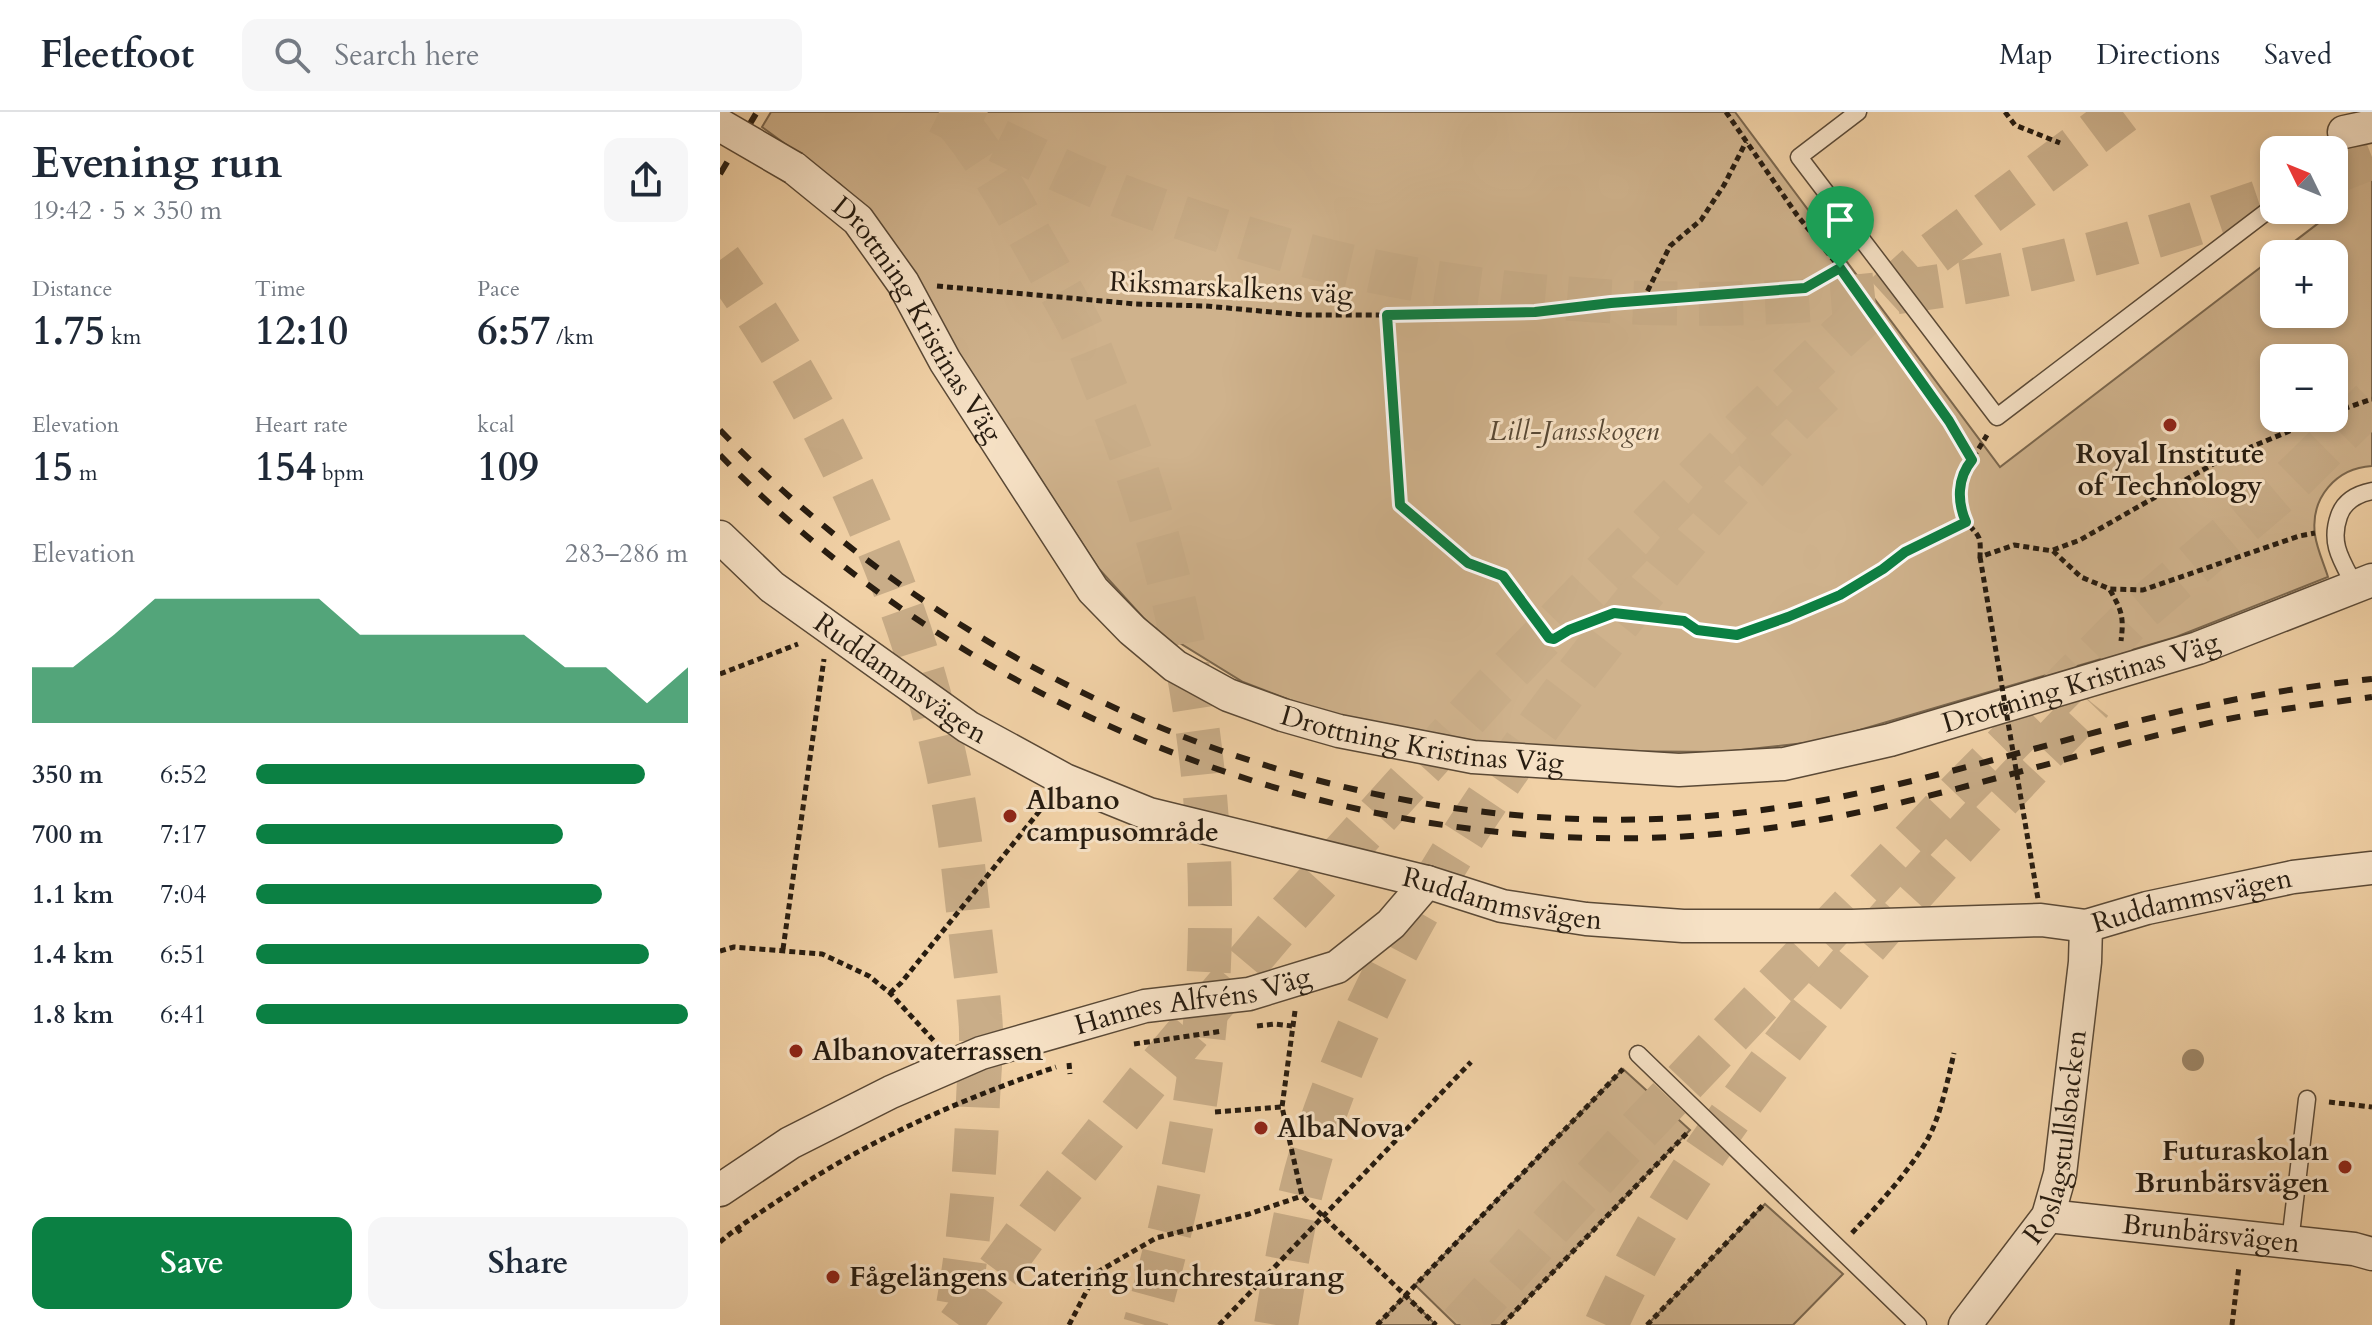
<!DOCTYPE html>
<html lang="en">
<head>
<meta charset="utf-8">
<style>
  body { margin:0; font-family:Cardo,serif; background:#f6f6f7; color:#1f2937; height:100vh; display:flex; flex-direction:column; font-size:30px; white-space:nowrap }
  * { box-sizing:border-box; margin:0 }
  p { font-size:26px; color:#747a83 }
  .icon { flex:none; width:44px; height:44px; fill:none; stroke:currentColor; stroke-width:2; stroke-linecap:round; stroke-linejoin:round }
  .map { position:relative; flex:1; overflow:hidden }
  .sheet { display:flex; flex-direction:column; background:#fff; width:720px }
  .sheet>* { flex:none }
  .needle { width:52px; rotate:313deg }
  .buttons { position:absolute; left:1540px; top:24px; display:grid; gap:16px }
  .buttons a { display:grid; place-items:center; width:88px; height:88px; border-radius:16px; background:#fff; box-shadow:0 4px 12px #0003; font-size:40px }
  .pin { position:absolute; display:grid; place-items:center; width:68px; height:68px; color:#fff; margin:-82px -34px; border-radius:50% 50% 50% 0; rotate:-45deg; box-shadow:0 0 8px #0007 }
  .pin .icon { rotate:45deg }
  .round { display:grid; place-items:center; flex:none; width:84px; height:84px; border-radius:16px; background:#f6f6f7 }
  .head { display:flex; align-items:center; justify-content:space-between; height:136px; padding:0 32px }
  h1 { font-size:44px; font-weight:700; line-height:60px }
  .metrics { display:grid; grid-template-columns:repeat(3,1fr); gap:12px; height:136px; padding:8px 32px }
  .metrics div { display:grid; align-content:center }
  .metrics b { font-size:40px; font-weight:700 }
  .metrics small { font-size:22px; font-weight:400 }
  .metrics p { font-size:22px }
  .chart { height:224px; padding:16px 32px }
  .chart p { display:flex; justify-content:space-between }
  .chart svg { width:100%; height:144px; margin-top:8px; fill:#0b8043; opacity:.7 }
  .action { display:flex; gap:16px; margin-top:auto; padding:16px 32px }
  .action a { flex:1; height:92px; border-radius:16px; background:#0b8043; color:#fff; font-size:32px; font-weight:700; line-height:92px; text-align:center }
  .action a+a { background:#f6f6f7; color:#1f2937 }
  ul { padding:0 32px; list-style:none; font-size:26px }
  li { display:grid; grid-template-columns:128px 96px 1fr; align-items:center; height:60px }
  li i { height:20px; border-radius:10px; background:#0b8043 }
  header { display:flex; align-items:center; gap:48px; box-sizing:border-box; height:112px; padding:0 40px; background:#fff; border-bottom:2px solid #e0e1e3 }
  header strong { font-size:38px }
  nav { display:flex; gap:44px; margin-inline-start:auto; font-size:28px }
  .search { width:560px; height:72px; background:#f6f6f7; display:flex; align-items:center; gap:20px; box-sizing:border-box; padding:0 28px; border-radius:16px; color:#747a83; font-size:30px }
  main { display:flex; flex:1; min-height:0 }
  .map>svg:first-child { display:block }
  .green { fill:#cfb28c; stroke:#7b674e; stroke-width:2; fill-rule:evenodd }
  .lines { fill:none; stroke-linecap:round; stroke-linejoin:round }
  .motorway-tunnel { stroke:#c9ad88; stroke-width:44; stroke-dasharray:44 22; stroke-linecap:butt }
  .service-casing { stroke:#5a4936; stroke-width:19 }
  .minor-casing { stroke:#5a4936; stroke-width:35 }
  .path { stroke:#271c10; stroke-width:5; stroke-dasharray:6 4; stroke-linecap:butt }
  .service { stroke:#f6e1c5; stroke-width:16 }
  .minor { stroke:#f6e1c5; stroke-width:32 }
  .rail { stroke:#271c10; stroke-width:6; stroke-dasharray:14 14; stroke-linecap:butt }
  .minor-bridge-casing { stroke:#5a4936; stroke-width:35; stroke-linecap:butt }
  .path-bridge { stroke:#271c10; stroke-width:5; stroke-dasharray:6 4; stroke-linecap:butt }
  .minor-bridge { stroke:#f6e1c5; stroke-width:32 }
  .tree { fill:#9d8668 }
  .route-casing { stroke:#fff; stroke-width:16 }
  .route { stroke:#0b8043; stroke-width:10 }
  .poi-dot { fill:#8f2418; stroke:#f6e1c5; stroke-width:3 }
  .labels { text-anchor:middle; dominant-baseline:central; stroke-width:6; stroke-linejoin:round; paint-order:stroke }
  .street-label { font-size:28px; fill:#271c10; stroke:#f6e1c5 }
  .park-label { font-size:28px; font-style:italic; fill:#594935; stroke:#f6e1c5 }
  .poi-label { font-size:28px; font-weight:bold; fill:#271c10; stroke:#f6e1c5; text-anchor:start }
</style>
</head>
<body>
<header>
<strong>Fleetfoot</strong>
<div class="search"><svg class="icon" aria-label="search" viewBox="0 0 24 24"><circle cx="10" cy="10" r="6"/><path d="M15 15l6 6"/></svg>Search here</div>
<nav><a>Map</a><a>Directions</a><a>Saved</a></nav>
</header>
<main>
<section class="sheet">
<div class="head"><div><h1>Evening run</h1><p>19:42 · 5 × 350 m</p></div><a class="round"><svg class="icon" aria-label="share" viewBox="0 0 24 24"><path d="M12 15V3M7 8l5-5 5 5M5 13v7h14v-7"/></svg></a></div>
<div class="metrics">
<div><p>Distance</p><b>1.75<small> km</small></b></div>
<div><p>Time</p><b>12:10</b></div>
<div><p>Pace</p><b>6:57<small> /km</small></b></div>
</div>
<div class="metrics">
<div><p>Elevation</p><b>15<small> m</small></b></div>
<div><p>Heart rate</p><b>154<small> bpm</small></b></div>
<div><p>kcal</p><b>109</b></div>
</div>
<div class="chart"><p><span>Elevation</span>283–286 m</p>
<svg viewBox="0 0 160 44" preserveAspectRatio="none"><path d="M0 44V27L10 27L20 17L30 6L40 6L50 6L60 6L70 6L80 17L90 17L100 17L110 17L120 17L130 27L140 27L150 38L160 27V44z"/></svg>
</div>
<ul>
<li><b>350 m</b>6:52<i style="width:90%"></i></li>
<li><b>700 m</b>7:17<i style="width:71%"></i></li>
<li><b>1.1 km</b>7:04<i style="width:80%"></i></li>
<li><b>1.4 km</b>6:51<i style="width:91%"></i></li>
<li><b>1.8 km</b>6:41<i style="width:100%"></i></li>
</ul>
<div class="action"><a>Save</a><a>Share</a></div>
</section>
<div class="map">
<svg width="1652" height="1213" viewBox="0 0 1652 1213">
  <rect width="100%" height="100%" fill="#f1d1a6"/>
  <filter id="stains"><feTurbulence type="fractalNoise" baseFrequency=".0025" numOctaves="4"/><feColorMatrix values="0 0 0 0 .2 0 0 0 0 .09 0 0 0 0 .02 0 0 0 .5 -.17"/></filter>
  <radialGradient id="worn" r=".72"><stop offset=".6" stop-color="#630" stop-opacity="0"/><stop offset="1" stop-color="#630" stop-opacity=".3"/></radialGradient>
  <!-- green -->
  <g class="green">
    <path d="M 51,0 L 1015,0 L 1280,355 L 1554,145 L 1554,202 L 1614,202 L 1614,142 L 1558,142 L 1626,90 L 1614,74 L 1652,47 L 1652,354 C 1616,356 1590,386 1595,423 C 1597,437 1604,452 1608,465 L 1456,525 L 1102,629 L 1003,640 L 867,639 L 734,627 L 609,603 L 523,570 L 429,512 L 379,457 L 141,92 L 120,72 L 42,15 ZM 1554,246 L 1614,246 L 1614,306 L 1554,306 Z"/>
    <polygon points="903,957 970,1018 782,1213 736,1213 695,1173"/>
    <polygon points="1045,1092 1123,1162 1073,1213 927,1213"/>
    <polygon points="686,1183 716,1213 657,1213"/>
  </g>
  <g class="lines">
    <!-- motorway-tunnel -->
    <g class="motorway-tunnel">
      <path d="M 219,0 C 288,33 356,69 428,94 C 484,114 542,132 600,147 C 795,196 1028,205 1227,173 C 1339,155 1447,123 1554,85"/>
      <path d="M 238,11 C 272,53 298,103 325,151 C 336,171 348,191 359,212 C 370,234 378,259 388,282 C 456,449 492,633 490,814 C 489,949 462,1083 425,1213"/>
      <polyline points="1614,60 1652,45"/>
      <path d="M 0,148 C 118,311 210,524 239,723 C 244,757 247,791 251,825 C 254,851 258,877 260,903 C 263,931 259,960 258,988 C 255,1062 249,1137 235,1210"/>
      <polyline points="239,1213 322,1100 434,961 566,805 771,578 1028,313 1122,223 1201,151 1403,0"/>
      <path d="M 556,1213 C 566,1154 575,1094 593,1036 C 658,832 782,653 916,489 C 976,416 1037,342 1106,278"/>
      <polyline points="741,1213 899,1039 1240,680 1418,500 1564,376 1652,289"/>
      <path d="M 886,1213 C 923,1131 971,1058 1024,986 C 1128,844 1250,717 1371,590"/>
    </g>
    <!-- service casing -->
    <g class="service-casing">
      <g id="service">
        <polyline points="1138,0 1079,45 1277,305 1554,94"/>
        <path d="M 1635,474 C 1622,449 1609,432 1619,404 C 1624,389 1637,382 1652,379"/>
        <polyline points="918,942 1198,1213"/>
        <polyline points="1570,1130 1587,987"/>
      </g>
    </g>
    <!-- minor casing -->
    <g class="minor-casing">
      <g id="minor">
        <polyline points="1624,20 1652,14"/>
        <path id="s1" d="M 74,56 L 138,108 L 183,171 L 225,249 L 373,478 L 412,518 L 455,554 L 508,583 L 563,603 L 619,619 L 753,645 L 959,658 L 1064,652 L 1170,628 L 1478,536 L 1652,468"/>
        <path id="s2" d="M 0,425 L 52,475 L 248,615 L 345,668 L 429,702 L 707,770 L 782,794 L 866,807 L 963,814 L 1132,814 L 1321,808 L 1366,814 L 1427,796 L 1573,765 L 1652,756"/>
        <path id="s3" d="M 0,1078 L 70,1031 L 171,980 L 261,941 L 425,894 L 529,882 L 617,855 L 671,812 L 707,770"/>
        <path id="s4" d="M 1328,1104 L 1634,1137 L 1652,1142"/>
        <path id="s5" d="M 1245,1213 L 1328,1104 L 1340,1062 L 1365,850 L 1366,814"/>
      </g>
    </g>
    <!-- path -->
    <g class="path">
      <polyline points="1006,0 1077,103 1120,156 1229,309 1252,348"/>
      <polyline points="1285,0 1295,13 1340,31"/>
      <polyline points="217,174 416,192 486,194 584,203 710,203 815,200 891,191 1085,176 1120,156"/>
      <polyline points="923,188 950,134 981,108 1004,73 1026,30"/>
      <polyline points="667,203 680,393 748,451 783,464 829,526 834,527 849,518 894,501 964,509 977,518 1017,523 1068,505 1120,483 1163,457 1185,440 1246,410"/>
      <polyline points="1614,300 1652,287"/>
      <path d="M 1267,323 C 1252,349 1229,375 1244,405 C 1247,413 1256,419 1259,426 C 1261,431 1260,440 1260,445 L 1294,433 L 1333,439 L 1361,465 L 1390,477 L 1423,478 L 1579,424 L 1595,421"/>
      <polyline points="1333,438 1360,428 1502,347 1601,306"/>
      <path d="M 1390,478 C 1402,499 1404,505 1401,529"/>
      <polyline points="0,562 78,532"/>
      <polyline points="63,837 104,547"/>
      <polyline points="0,839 14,835 102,842 149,864 170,881 214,929"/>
      <polyline points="170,881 181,871 326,691"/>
      <polyline points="575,899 562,995 582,1084 716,1213"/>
      <polyline points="537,914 555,912 572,914"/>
      <polyline points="414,932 503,919"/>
      <polyline points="349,951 350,962"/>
      <polyline points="1609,990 1652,995"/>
      <polyline points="495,1000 562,995"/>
      <polyline points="17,1116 23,1124"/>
      <path d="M 1132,1121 C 1159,1092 1186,1063 1206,1030 C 1220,1007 1228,967 1234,941"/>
      <path d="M 0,1130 C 20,1113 43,1099 65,1084 C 151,1027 238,988 336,955"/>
      <polyline points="349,1213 376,1161 436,1126 529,1102 582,1084"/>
      <polyline points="499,1213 751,950"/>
      <polyline points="657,1213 903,957"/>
      <polyline points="782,1213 968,1020"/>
      <polyline points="927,1213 1043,1093"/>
      <polyline points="1512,1213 1519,1154"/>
    </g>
    <!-- service -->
    <use href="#service" class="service"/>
    <!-- minor -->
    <use href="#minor" class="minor"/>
    <!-- rail -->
    <g class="rail">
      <polyline points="0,62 37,0"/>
      <path d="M 0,318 C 271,598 679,757 1069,694 C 1184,676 1294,641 1407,612 C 1487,591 1569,576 1652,567"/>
      <path d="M 0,343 C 269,621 686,774 1070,713 C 1208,691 1340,645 1476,614 C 1534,600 1593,593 1652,585"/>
    </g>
    <!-- minor-bridge casing -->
    <g class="minor-bridge-casing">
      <polyline id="minor-bridge" points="0,13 74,56"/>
    </g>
    <!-- path-bridge -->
    <polyline class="path-bridge" points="1260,445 1318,787"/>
    <!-- minor-bridge -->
    <use href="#minor-bridge" class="minor-bridge"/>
  </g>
  <!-- trees -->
  <circle class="tree" cx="1473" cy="948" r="11"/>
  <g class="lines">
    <!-- route casing -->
    <g class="route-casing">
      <path id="route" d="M 1120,156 L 1229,309 L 1252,348 C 1237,366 1237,390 1246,410 L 1185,440 L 1163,457 L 1120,483 L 1068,505 L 1017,523 L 977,518 L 964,509 L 894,501 L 849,518 L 834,527 L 829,526 L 783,464 L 748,451 L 680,393 L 667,203 L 815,200 L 891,191 L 1085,176 Z"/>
    </g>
    <!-- route -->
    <use href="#route" class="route"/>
  </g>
  <!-- markers -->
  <g class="poi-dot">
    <circle cx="1450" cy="313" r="8"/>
    <circle cx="290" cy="704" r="8"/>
    <circle cx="76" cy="939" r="8"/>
    <circle cx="541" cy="1016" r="8"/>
    <circle cx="1625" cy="1055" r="8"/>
    <circle cx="113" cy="1165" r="8"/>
  </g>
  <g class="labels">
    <!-- street labels -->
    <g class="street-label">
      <text transform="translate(511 176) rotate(3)">Riksmarskalkens väg</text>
      <text stroke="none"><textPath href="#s1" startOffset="198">Drottning Kristinas Väg</textPath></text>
      <text stroke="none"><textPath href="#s2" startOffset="230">Ruddammsvägen</textPath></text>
      <text stroke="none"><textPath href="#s1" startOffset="1566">Drottning Kristinas Väg</textPath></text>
      <text stroke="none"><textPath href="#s1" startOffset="894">Drottning Kristinas Väg</textPath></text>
      <text stroke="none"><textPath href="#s2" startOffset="878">Ruddammsvägen</textPath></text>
      <text stroke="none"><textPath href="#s2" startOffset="1574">Ruddammsvägen</textPath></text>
      <text stroke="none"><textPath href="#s3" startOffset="514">Hannes Alfvéns Väg</textPath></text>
      <text stroke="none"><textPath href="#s5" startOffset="216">Roslagstullsbacken</textPath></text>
      <text stroke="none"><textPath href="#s4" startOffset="164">Brunbärsvägen</textPath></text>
    </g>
    <!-- park labels -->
    <g class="park-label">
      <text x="854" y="319">Lill-Jansskogen</text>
    </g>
    <!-- poi labels -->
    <g class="poi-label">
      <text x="1450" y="342" text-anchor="middle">Royal Institute<tspan x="1450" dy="32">of Technology</tspan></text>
      <text x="306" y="688">Albano<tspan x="306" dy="32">campusområde</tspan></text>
      <text x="92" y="939">Albanovaterrassen</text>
      <text x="557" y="1016">AlbaNova</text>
      <text x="1609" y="1039" text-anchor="end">Futuraskolan<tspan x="1609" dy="32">Brunbärsvägen</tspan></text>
      <text x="129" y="1165">Fågelängens Catering lunchrestaurang</text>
    </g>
  </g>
  <rect width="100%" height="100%" filter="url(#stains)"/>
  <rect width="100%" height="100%" fill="url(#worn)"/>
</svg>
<div class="buttons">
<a><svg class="needle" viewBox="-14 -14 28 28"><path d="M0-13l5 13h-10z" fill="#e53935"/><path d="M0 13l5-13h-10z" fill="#747a83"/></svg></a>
<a>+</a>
<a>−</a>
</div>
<div class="pin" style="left:1120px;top:156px;background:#1e9e55"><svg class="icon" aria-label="arrive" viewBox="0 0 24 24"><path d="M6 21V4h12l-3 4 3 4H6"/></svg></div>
</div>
</main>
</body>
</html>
